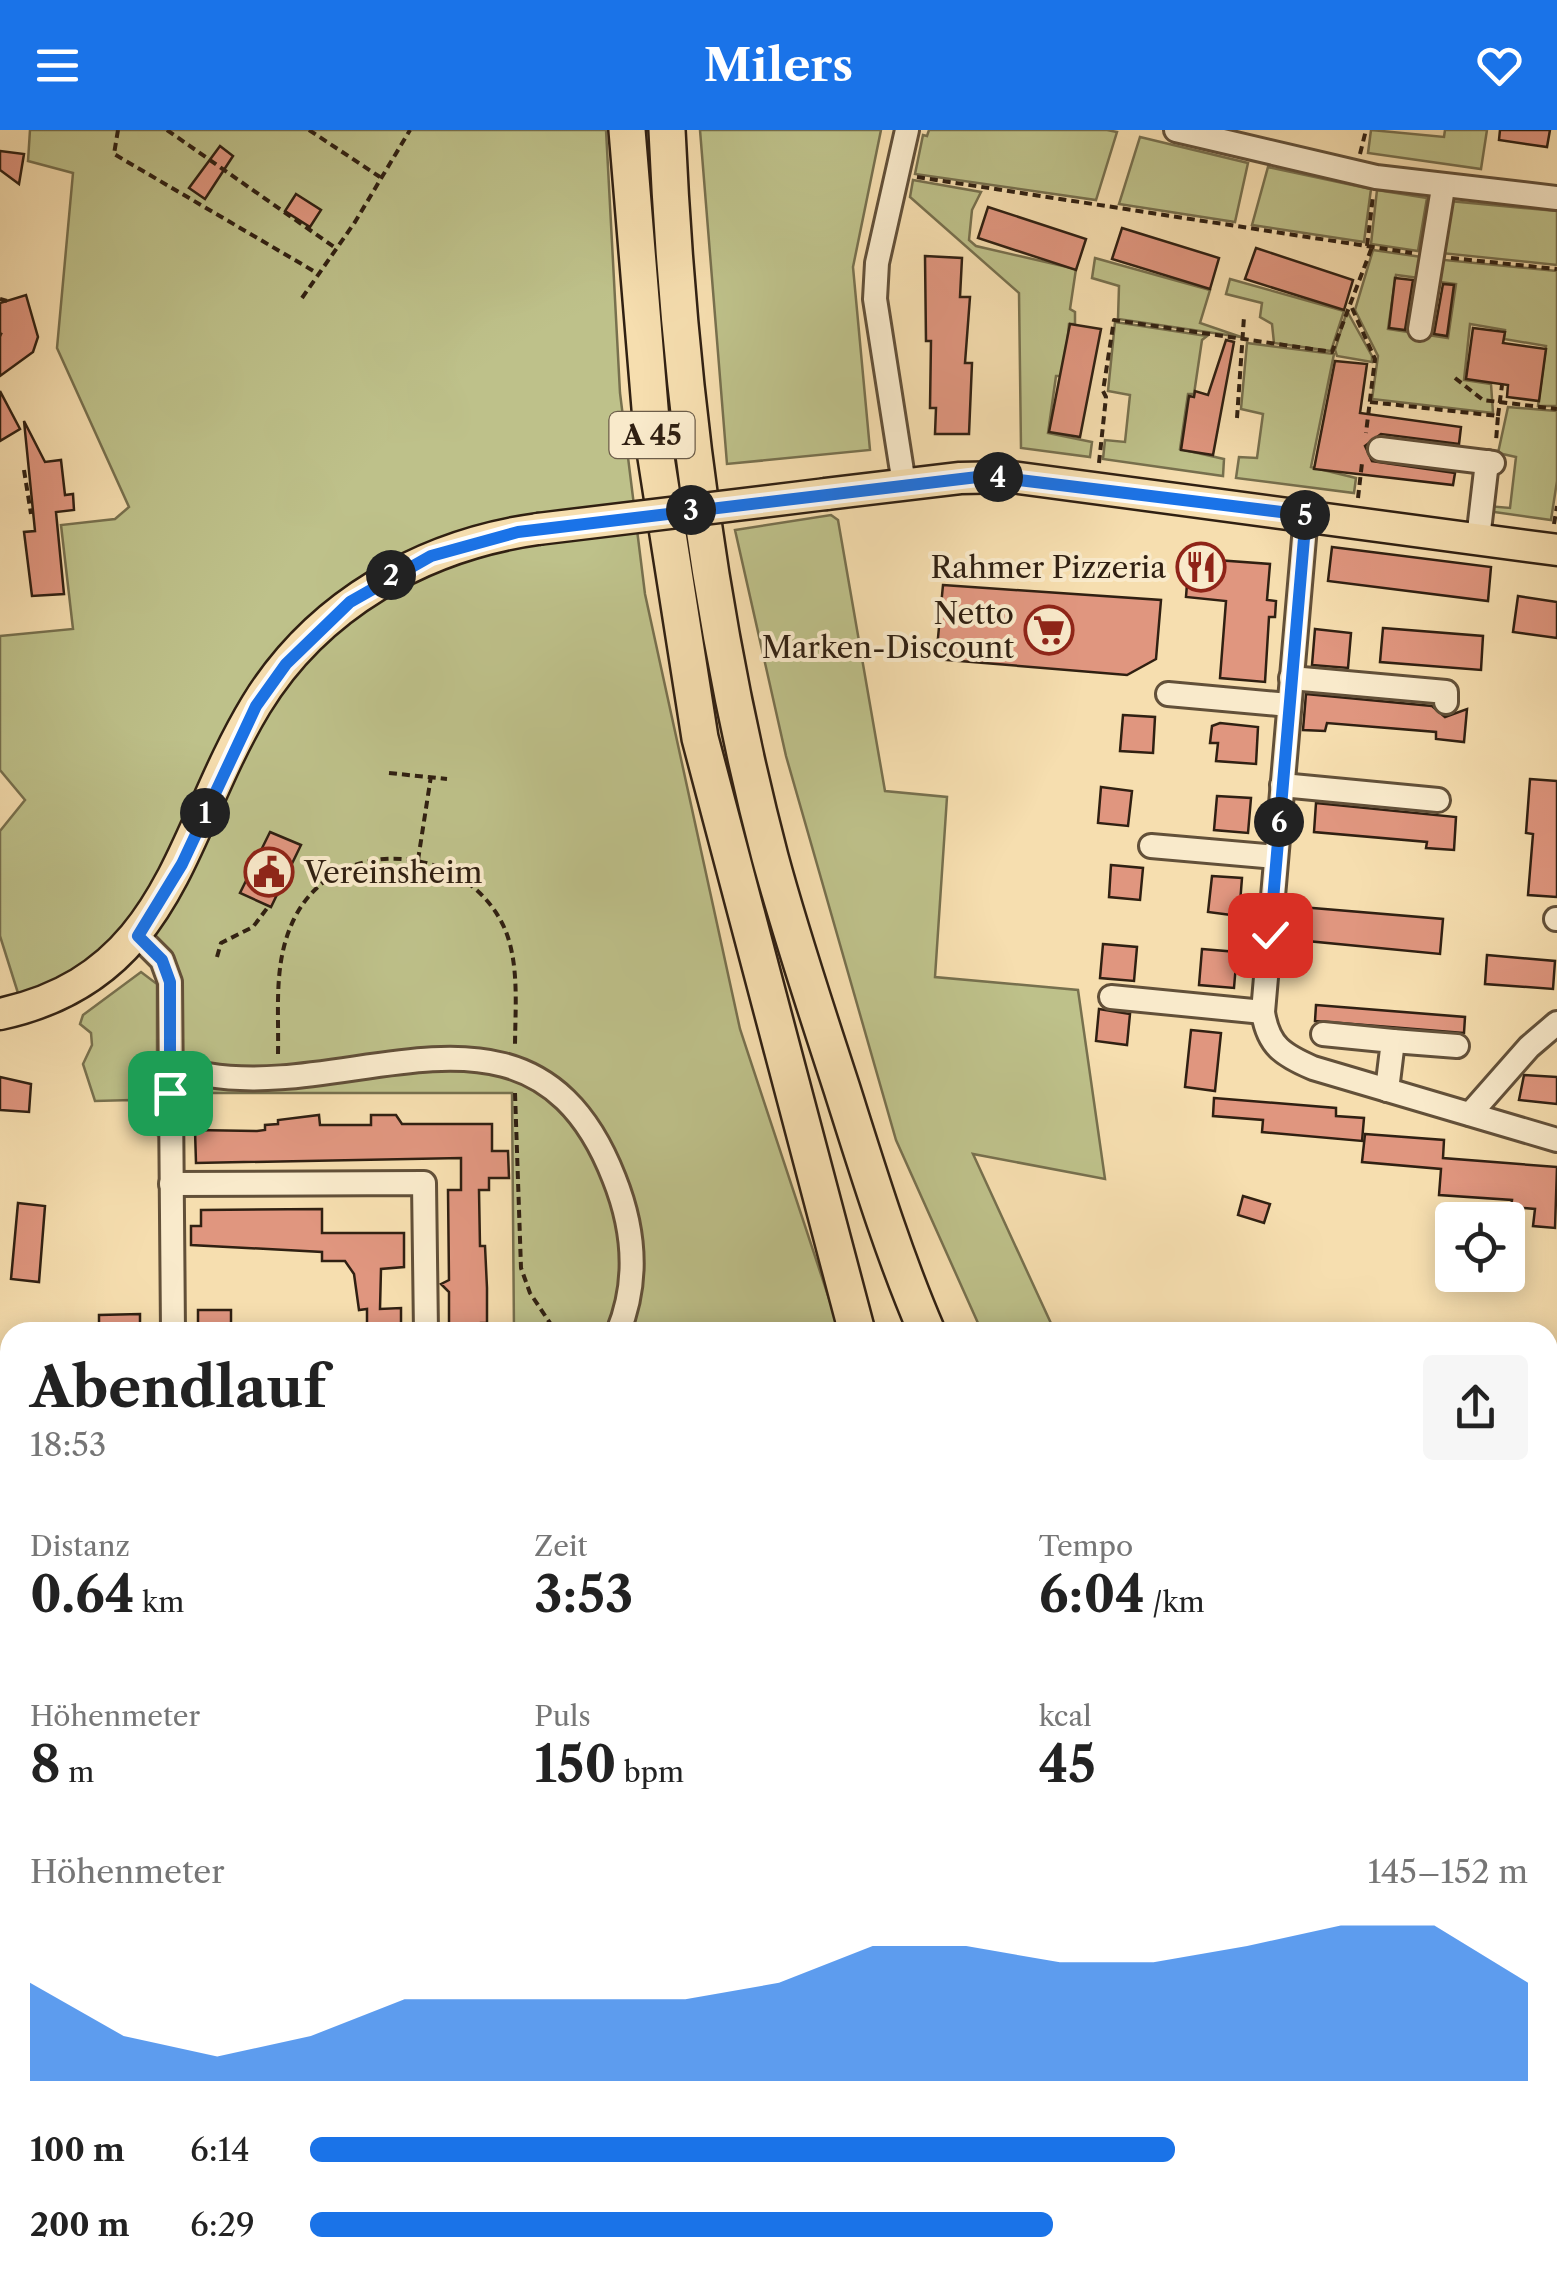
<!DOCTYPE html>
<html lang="de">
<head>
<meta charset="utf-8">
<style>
  body { margin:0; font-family:"Libre Caslon Text",serif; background:#f6f6f6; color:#222; height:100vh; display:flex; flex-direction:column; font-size:38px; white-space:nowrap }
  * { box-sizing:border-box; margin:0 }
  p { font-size:32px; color:#767676 }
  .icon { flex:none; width:55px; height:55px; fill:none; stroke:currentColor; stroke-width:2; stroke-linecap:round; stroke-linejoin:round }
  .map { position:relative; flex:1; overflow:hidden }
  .drawer { position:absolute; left:0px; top:1192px; width:1558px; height:962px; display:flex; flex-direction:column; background:#fff; border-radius:30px 30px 0 0; box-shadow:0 5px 25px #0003 }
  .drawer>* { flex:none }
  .buttons { position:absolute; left:1435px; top:1072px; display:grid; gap:20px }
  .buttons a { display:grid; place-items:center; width:90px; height:90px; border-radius:10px; background:#fff; box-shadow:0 5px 25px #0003; font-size:50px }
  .pin { position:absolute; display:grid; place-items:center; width:85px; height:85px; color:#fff; margin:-42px; border-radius:20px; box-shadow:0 5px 15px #0006 }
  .km { position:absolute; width:50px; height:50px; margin:-25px; border-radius:50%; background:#222; color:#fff; font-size:28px; line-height:50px; text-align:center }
  .round { display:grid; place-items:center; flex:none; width:105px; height:105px; border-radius:10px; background:#f6f6f6 }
  .summary { display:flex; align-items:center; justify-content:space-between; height:170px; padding:0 30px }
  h1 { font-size:55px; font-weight:700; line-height:75px }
  .metrics { display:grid; grid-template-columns:repeat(3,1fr); gap:15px; height:170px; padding:10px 30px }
  .metrics div { display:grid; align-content:center }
  .metrics b { font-size:50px; font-weight:700 }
  .metrics small { font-size:28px; font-weight:400 }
  .metrics p { font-size:28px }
  .chart { height:280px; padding:20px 30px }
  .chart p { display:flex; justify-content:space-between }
  .chart svg { width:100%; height:180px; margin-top:10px; fill:#1a73e8; opacity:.7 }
  ul { padding:0 30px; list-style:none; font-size:32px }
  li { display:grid; grid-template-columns:160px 120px 1fr; align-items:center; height:75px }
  li i { height:25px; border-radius:12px; background:#1a73e8 }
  header { display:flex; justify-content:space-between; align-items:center; height:130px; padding:0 30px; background:#1a73e8; color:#fff; font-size:45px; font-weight:700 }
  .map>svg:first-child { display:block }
  .green { fill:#bec18a; stroke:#77704e; stroke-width:2.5 }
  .building { fill:#e0967f; stroke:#302012; stroke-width:2.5 }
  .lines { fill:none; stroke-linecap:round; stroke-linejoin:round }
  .minor-casing { stroke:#625039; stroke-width:28 }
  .major-casing { stroke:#302012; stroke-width:35 }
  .highway-casing { stroke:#302012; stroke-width:40 }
  .path { stroke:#302012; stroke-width:4; stroke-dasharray:8 5; stroke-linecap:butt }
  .minor { stroke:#f9eacb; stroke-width:22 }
  .major { stroke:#f6deaf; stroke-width:30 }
  .highway { stroke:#f6deaf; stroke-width:35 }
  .rail { stroke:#302012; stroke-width:6; stroke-dasharray:18 18; stroke-linecap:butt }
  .major-bridge-casing { stroke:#302012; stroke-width:35; stroke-linecap:butt }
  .major-bridge { stroke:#f6deaf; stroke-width:30 }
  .route-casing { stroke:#fff; stroke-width:20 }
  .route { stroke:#1a73e8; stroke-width:12 }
  .labels { text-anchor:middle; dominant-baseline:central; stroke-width:8; stroke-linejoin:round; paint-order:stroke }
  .shield { fill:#f9eacb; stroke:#6c5d4a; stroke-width:2.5 }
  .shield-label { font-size:28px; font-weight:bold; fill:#302012 }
  .poi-label { font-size:30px; fill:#302012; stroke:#f9eacb; text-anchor:end }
</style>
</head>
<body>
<header><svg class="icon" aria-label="menu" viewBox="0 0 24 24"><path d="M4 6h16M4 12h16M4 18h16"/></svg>Milers<svg class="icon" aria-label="heart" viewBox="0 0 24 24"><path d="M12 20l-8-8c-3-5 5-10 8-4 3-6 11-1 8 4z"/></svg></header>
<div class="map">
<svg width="1557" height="2154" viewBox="0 0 1557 2154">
  <rect width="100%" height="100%" fill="#f6deaf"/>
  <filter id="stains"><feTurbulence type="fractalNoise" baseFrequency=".002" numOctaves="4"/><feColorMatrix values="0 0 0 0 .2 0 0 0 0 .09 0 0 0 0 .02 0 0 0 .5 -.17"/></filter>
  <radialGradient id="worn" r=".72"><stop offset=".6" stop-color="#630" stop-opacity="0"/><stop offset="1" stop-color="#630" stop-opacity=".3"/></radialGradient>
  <!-- green -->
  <g class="green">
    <polygon points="30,0 606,0 620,263 645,464 740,899 840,1202 514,1202 512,963 170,963 170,852 140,806 23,879 0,806 0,701 25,670 0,640 0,506 73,499 61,395 115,389 129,377 57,218 73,43 28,31"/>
    <polygon points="700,0 881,0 853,137 870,320 727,334"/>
    <polygon points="929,0 1107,0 1117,2 1096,70 915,44 923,5 927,6"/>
    <polygon points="1371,0 1444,7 1445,0 1487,0 1481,39 1368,23"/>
    <polygon points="1140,7 1248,33 1235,92 1119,74"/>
    <polygon points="1268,37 1371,59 1364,112 1252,95"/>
    <polygon points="913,50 981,62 972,80 969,110 976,116 1076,139 1070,179 1075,182 1075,194 1069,194 1064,246 1056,246 1048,303 1092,312 1090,327 1021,318 1019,163 910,67"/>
    <polygon points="1377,60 1427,68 1418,121 1371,114"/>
    <polygon points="1449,71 1557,81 1557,135 1441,123"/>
    <polygon points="1373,120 1422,127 1419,148 1396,145 1388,199 1448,208 1456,154 1432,151 1435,129 1557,141 1557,276 1538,276 1546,216 1504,209 1505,200 1470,194 1464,250 1491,254 1493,283 1372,269 1378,226 1355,180"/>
    <polygon points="1095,128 1210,160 1200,193 1241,207 1118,189 1119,156 1092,148"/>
    <polygon points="1230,149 1344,181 1331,221 1274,213 1272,194 1260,187 1262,173 1226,164"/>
    <polygon points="1347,181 1372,226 1372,232 1337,226 1335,220"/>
    <polygon points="1115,192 1207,206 1202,210 1194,264 1188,264 1180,319 1224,329 1223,346 1103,329 1105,310 1125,312 1130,265 1108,261"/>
    <polygon points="1247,213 1334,224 1311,337 1356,348 1354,363 1236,348 1239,327 1257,328 1263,284 1241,279"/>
    <polygon points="1508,277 1557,281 1557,351 1551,390 1487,381 1488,376 1510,378 1516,327 1498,323"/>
    <polygon points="831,385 838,390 885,661 947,667 935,847 1078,860 1105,1049 973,1024 1055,1202 982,1202 896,1010 786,626 735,400"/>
    <path d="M 141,842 L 157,854 L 157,1005 C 136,1000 140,983 132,970 L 95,971 L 83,934 L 92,915 L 91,903 L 80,894 L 83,885 Z"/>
    <polygon points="0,1577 7,1578 10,1622 10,2039 0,2026"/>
    <polygon points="1548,2075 1557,2076 1557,2154 1512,2154 1506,2145 1548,2145"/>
    <polygon points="24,2145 682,2145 667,2154 13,2154"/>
    <polygon points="1193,2145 1325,2145 1331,2154 1192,2154"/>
  </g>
  <!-- building -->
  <g class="building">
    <polygon points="1500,0 1550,0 1547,17 1499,10"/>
    <polygon points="220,16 233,26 205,69 189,58"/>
    <polygon points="0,21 24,24 19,54 0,40"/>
    <polygon points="296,64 321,80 310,97 285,81"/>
    <polygon points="988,77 1086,109 1076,140 978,108"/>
    <polygon points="1122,98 1219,128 1210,159 1112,129"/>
    <polygon points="1256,118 1353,150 1344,180 1245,149"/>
    <polygon points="925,126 962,128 960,167 970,167 965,233 972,233 969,304 935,304 936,278 930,278 931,211 926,211"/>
    <polygon points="1395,148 1413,150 1405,200 1389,198"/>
    <polygon points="1443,154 1454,155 1447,206 1434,204"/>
    <polygon points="26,165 38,207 33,222 0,246 0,173"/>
    <polygon points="1070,194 1101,199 1080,307 1049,302"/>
    <polygon points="1473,198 1505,202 1503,213 1546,219 1539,271 1507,267 1508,255 1466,249"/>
    <polygon points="1226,210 1234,212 1213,325 1181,320 1189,266 1194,267 1195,261 1208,265"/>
    <polygon points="1335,231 1367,234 1360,283 1461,297 1459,314 1381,304 1365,316 1372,331 1455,343 1453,355 1314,339"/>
    <polygon points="0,261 20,299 0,311"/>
    <polygon points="24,291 45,332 61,330 65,365 73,364 74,380 56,382 64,464 32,466 24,402 35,401"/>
    <polygon points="1332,417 1491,437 1488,471 1328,451"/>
    <polygon points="1189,428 1270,434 1267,470 1276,471 1275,487 1269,487 1265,552 1220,548 1226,471 1186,467"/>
    <polygon points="943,455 1161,470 1156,529 1127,545 936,529"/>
    <polygon points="1518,466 1557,472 1557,508 1513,502"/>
    <polygon points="1383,498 1483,506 1481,540 1380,532"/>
    <polygon points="1315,499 1351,503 1348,538 1312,535"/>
    <polygon points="1306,564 1432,576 1445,587 1467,579 1464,612 1436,609 1436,602 1327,593 1325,601 1303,600"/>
    <polygon points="1123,585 1155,587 1153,623 1120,621"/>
    <polygon points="1220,593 1258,597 1256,634 1216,631 1218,613 1210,613 1212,596"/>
    <polygon points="1530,649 1557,651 1557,767 1528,765 1533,704 1526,703"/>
    <polygon points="1101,657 1132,661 1128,696 1098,693"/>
    <polygon points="1217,666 1251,668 1248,703 1214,700"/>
    <polygon points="1316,673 1456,687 1454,720 1426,718 1427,712 1314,702"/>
    <polygon points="270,702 301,715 271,777 240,763"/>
    <polygon points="1111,735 1143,738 1140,770 1109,767"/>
    <polygon points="1212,746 1242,748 1239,786 1208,782"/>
    <polygon points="1289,776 1443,789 1440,824 1287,809"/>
    <polygon points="1103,814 1137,817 1134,851 1100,848"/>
    <polygon points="1202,819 1237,822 1234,858 1199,855"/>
    <polygon points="1487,825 1555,831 1553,859 1485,854"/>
    <polygon points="1316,875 1465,887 1464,903 1315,891"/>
    <polygon points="1099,879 1130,884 1127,915 1096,911"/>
    <polygon points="1191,900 1221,903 1215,961 1185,957"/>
    <polygon points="1524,945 1557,947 1557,974 1519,970"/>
    <polygon points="0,947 31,954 29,982 0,980"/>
    <polygon points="1214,968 1336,978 1336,986 1364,988 1362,1011 1262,1002 1263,990 1213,986"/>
    <polygon points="319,985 320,995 371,995 371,985 396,985 402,994 492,994 492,1021 508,1021 509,1048 489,1048 489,1060 479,1060 480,1116 485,1116 487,1158 487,1193 481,1193 481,1202 449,1202 449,1162 441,1154 449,1150 448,1060 461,1060 461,1028 196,1033 195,1000 257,1001 265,1000 265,995 278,994 278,990"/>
    <polygon points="1365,1004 1444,1010 1443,1028 1557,1037 1555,1098 1533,1096 1535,1079 1511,1077 1512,1070 1439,1065 1441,1039 1362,1032"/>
    <polygon points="1243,1066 1270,1074 1264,1093 1238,1085"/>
    <polygon points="18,1073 45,1076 39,1152 11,1149"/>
    <polygon points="322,1079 322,1103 404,1103 404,1137 381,1139 380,1179 401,1178 401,1202 367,1202 367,1179 359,1180 354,1144 345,1131 322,1131 322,1122 191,1115 191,1096 201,1096 201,1080"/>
    <rect x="198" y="1180" width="33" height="22"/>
    <polygon points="140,1184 140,1202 99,1202 99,1185"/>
  </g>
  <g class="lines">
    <!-- minor casing -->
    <g class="minor-casing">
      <g id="minor">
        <polyline points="1176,0 1376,47 1557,68"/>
        <polyline points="1420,199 1443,58"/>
        <polyline points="1380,319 1493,333"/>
        <polyline points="904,354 875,169 877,133 907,0"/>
        <path d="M 1306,385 L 1263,882 C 1268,916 1283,925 1313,938 L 1557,1010"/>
        <polyline points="1478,409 1487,332"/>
        <polyline points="1291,548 1446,562 1446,572"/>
        <polyline points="1168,564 1289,575"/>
        <polyline points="1282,655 1438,670"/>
        <polyline points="1151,716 1276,727"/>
        <polyline points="1556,789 1557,789"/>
        <polyline points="137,805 162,830 170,852 173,1202"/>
        <polyline points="1111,867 1263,882"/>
        <polyline points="1323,904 1393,911 1387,960"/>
        <polyline points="1393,911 1457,916"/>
        <path d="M 208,945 C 358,970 534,843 614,1048 C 634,1098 639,1151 618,1202"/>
        <polyline points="1470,984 1529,917 1557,893"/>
        <polyline points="171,1054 424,1053 426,1202"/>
        <polyline points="0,1398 10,1398"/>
        <polyline points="0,2105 10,2117 0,2125"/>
      </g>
    </g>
    <!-- major casing -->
    <g class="major-casing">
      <g id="major">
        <polyline points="826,364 960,348 1012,347 1557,420"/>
        <path d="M 0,884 C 172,847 179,702 256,575 C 317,475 423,415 538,399"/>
      </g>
    </g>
    <!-- highway casing -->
    <g class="highway-casing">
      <g id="highway">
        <polyline points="627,0 652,302 700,608 857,1202"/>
        <path d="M 667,0 C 678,244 708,491 770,727 C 791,805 817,882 842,959 C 868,1041 893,1123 927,1202"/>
        <polyline points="1548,2062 1557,2064"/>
        <polyline points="1343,2145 1349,2154"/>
        <polyline points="1392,2145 1398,2154"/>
        <polyline points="1440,2145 1446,2154"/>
        <polyline points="1487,2145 1492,2154"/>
        <polyline points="1181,2154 1183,2145"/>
      </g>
    </g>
    <!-- path -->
    <g class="path">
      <polyline points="118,0 114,24 317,143"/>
      <polyline points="167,0 337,119"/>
      <polyline points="309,0 380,47"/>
      <polyline points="1360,24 1366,0"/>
      <polyline points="917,47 1412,123"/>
      <polyline points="1367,116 1373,66"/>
      <polyline points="1451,128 1557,139"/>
      <polyline points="302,168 355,92 410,0"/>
      <polyline points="0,169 7,171"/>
      <polyline points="1352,178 1375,229 1366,303"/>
      <polyline points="0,204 2,205"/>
      <polyline points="1455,248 1483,270 1557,279"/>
      <polyline points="1370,272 1498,286 1496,311"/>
      <polyline points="1498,286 1502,255"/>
      <polyline points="1237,288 1244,187"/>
      <polyline points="1099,333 1106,267 1103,261 1114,190 1332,222 1372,117"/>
      <polyline points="24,340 31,384"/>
      <polyline points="1358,368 1362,333"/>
      <polyline points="1554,394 1557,376"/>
      <polyline points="389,643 447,649"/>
      <polyline points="418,730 431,646"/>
      <polyline points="217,827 221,813 253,797 268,777"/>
      <path d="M 278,924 C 279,878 273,832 294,789 C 337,702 465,713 504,797 C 520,833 515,879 515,918"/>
      <polyline points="515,963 521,1138 530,1163 556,1202"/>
      <polyline points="0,1589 10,1586"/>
      <polyline points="0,1651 10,1664"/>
      <polyline points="0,1895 10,1905"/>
      <polyline points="507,2145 517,2154"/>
      <polyline points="122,2154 128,2145"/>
    </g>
    <!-- minor -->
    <use href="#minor" class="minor"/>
    <!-- major -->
    <use href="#major" class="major"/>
    <!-- highway -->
    <use href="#highway" class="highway"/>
    <!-- rail -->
    <g class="rail">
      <polyline points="1548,1783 1557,1780"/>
      <polyline points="1548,1806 1557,1802"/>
      <polyline points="698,2154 713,2145"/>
      <polyline points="737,2154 754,2145"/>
    </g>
    <!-- major-bridge casing -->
    <g class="major-bridge-casing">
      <polyline id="major-bridge" points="538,399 826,364"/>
    </g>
    <!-- major-bridge -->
    <use href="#major-bridge" class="major-bridge"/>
  </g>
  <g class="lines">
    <!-- route casing -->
    <g class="route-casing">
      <polyline id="route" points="170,963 170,852 162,830 138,806 182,734 256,576 286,534 350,472 431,426 518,402 986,346 1306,385 1270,805"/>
    </g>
    <!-- route -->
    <use href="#route" class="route"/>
  </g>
  <!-- icons -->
  <defs>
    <g id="restaurant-ring" transform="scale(2.5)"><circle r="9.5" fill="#f9eacb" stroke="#8f2418" stroke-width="1.5"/><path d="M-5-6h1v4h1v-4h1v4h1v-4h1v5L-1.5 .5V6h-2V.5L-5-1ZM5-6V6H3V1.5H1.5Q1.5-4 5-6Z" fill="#8f2418"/></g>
    <g id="supermarket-ring" transform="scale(2.5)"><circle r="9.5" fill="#f9eacb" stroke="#8f2418" stroke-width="1.5"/><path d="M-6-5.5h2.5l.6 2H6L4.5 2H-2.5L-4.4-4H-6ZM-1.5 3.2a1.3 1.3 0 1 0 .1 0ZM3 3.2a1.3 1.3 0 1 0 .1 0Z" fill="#8f2418"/></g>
    <g id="civic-ring" transform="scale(2.5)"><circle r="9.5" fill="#f9eacb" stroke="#8f2418" stroke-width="1.5"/><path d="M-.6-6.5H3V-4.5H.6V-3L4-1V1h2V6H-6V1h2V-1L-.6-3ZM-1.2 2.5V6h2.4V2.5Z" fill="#8f2418"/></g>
  </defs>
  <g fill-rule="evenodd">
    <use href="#restaurant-ring" x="1201" y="437"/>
    <use href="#supermarket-ring" x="1049" y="500"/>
    <use href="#civic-ring" x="269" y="742"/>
  </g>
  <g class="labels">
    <!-- shield labels -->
    <rect class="shield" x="609.5" y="282" width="85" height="46" rx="8"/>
    <g class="shield-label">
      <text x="652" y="305">A 45</text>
    </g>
    <!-- poi labels -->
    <g class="poi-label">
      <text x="1166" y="437">Rahmer Pizzeria</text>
      <text x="1014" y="483">Netto<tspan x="1014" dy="34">Marken-Discount</tspan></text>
      <text x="304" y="742" text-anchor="start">Vereinsheim</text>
    </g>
  </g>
  <rect width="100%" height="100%" filter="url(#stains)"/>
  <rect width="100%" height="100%" fill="url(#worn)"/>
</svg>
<div class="buttons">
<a><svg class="icon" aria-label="locate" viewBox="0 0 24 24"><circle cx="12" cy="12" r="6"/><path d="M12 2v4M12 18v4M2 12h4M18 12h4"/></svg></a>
</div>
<div class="pin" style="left:170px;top:963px;background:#1e9e55"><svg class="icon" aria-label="arrive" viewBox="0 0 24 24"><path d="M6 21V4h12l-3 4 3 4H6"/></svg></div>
<div class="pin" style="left:1270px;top:805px;background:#d93025"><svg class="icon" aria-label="check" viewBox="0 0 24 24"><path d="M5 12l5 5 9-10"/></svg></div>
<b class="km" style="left:205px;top:683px">1</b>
<b class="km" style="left:391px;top:445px">2</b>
<b class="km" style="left:691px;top:380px">3</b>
<b class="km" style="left:998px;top:347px">4</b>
<b class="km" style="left:1305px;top:385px">5</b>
<b class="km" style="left:1279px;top:692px">6</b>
<section class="drawer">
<div class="summary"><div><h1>Abendlauf</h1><p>18:53</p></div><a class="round"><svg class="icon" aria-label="share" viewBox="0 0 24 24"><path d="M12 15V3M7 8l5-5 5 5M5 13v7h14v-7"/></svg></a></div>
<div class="metrics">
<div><p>Distanz</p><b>0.64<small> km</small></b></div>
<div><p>Zeit</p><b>3:53</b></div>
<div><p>Tempo</p><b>6:04<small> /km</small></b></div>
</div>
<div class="metrics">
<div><p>Höhenmeter</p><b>8<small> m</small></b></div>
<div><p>Puls</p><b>150<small> bpm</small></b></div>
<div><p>kcal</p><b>45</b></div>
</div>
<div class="chart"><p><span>Höhenmeter</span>145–152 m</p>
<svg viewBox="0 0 160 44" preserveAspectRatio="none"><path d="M0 44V20L10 33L20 38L30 33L40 24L50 24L60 24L70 24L80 20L90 11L100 11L110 15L120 15L130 11L140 6L150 6L160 20V44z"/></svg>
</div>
<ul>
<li><b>100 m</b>6:14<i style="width:71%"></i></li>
<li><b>200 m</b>6:29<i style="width:61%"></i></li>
</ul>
</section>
</div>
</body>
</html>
